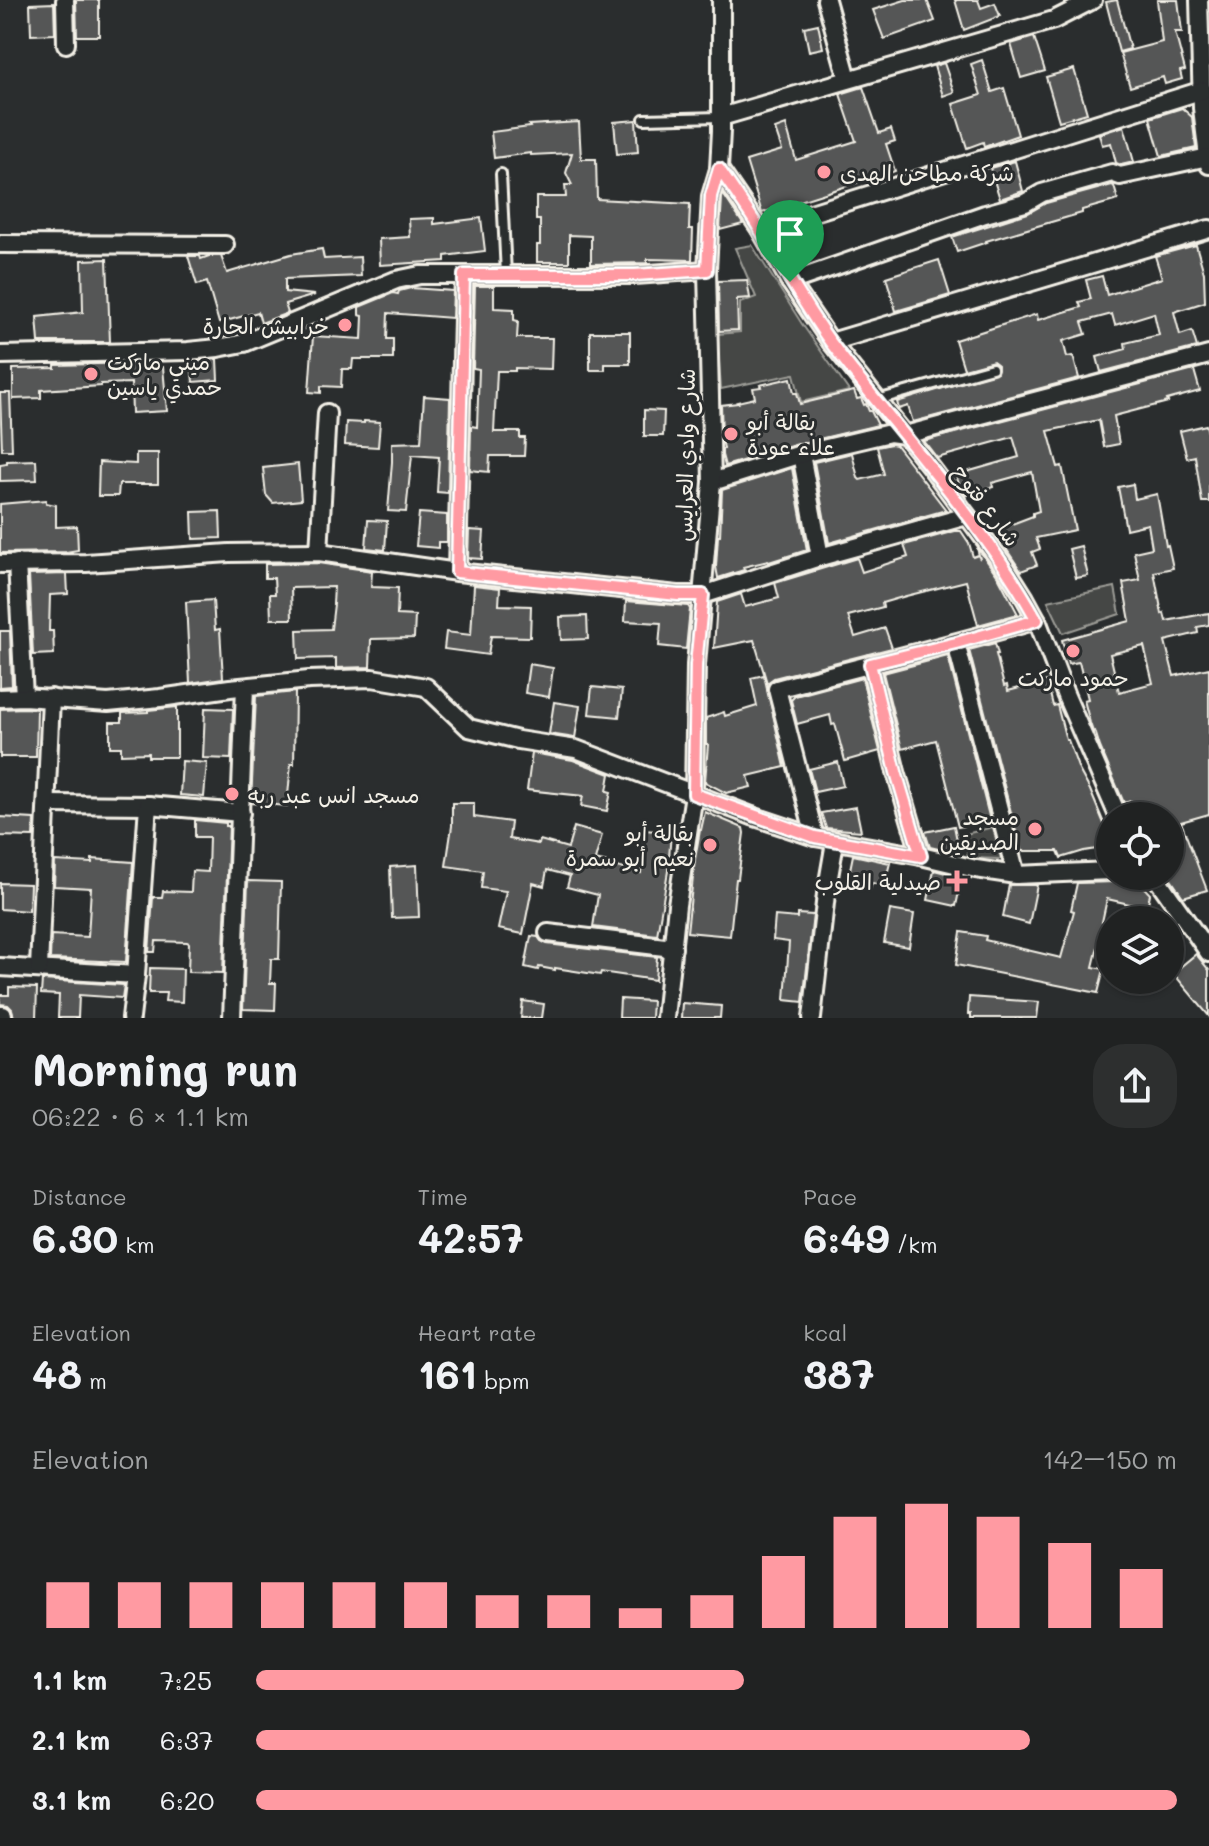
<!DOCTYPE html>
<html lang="en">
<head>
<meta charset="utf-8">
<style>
  body { margin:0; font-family:Mali,"Playpen Sans Arabic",sans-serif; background:#2d2f2f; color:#f1f3f6; height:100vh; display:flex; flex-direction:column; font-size:30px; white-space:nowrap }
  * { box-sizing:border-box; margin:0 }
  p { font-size:26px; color:#a2a4a5 }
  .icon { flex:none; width:44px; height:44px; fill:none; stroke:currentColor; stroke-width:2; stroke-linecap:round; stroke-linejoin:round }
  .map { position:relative; height:1018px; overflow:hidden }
  .drawer { display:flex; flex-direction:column; background:#202222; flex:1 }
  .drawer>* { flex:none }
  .tools { position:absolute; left:1096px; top:802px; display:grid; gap:16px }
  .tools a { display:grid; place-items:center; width:88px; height:88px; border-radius:50%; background:#202222; box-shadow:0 2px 6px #0004,0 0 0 2px #3d3f40; font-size:40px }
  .pin { position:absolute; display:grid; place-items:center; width:68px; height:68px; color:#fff; margin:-82px -34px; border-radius:50% 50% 50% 0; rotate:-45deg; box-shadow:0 0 8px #0007 }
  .pin .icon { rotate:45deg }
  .round { display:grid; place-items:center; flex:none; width:84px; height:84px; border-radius:32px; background:#2d2f2f }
  .overview { display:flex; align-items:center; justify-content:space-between; height:136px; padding:0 32px }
  h1 { font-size:44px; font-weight:700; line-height:60px }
  .metrics { display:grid; grid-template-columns:repeat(3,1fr); gap:12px; height:136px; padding:8px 32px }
  .metrics div { display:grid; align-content:center }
  .metrics b { font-size:40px; font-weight:700 }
  .metrics small { font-size:22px; font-weight:400 }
  .metrics p { font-size:22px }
  .chart { height:224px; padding:16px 32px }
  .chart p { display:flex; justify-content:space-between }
  .chart svg { width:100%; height:144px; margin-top:8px; stroke:#ff9aa2; stroke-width:6 }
  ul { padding:0 32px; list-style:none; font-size:26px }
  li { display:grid; grid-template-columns:128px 96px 1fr; align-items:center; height:60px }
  li i { height:20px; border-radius:10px; background:#ff9aa2 }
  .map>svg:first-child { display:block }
  .green { fill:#444645; stroke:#9c9c96; stroke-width:2 }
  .building { fill:#555756; stroke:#f4f1e8; stroke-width:2; fill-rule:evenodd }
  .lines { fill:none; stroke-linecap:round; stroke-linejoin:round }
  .lane-casing { stroke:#f4f1e8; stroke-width:14 }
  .street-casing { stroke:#f4f1e8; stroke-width:22 }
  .lane { stroke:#2a2d2e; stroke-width:8 }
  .street { stroke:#2a2d2e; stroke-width:16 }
  .route-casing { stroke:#fff; stroke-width:16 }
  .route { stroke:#ff9aa2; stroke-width:10 }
  .poi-dot { fill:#ff9aa2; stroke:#2a2d2e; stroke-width:3 }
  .labels { text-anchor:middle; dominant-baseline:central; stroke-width:6; stroke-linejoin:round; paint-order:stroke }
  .poi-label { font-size:22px; fill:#f4f1e8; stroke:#2a2d2e; text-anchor:start }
  .street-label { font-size:22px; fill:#f4f1e8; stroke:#2a2d2e }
</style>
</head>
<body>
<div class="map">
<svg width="1209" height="1018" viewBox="0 0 1209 1018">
  <rect width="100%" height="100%" fill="#2a2d2e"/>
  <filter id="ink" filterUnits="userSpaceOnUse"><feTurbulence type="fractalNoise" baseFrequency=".0125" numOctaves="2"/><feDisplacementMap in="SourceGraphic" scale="16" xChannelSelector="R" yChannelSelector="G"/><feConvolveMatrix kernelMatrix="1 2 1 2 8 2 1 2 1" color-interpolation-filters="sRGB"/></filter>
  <g filter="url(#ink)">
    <!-- green -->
    <g class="green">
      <polygon points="752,245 802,324 849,391 801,402 794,374 721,389 717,334 740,332 740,303 756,297 735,248"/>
      <polygon points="1115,587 1120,614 1063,633 1048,601"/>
      <polygon points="993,827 1001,859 969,858 962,835"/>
    </g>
    <!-- building -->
    <g class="building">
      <polygon points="76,0 99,0 99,36 77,36"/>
      <polygon points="905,0 927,0 935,21 884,39 873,10"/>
      <polygon points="955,0 978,0 981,8 995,3 1000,16 964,30"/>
      <polygon points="1117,0 1130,49 1119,52 1106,2"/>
      <polygon points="1157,0 1178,0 1182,32 1175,32 1185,70 1180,71 1182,79 1165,84 1163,77 1130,87 1120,53 1162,42"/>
      <polygon points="54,3 55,34 31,35 30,4"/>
      <polygon points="818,24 823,48 809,51 804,27"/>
      <polygon points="1034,37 1045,71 1021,78 1011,44"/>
      <polygon points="982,60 992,92 1004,88 1018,135 984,147 983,142 967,148 953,104 981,95 971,64"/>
      <polygon points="944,63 954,92 943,96 934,66"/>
      <polygon points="1074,69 1087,113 1059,121 1046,77"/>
      <polygon points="863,87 879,133 891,129 895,141 886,144 895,171 887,174 888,176 873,181 872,178 762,213 746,161 782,150 775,129 786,125 796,160 856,141 840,94"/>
      <polygon points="1182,108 1192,117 1196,148 1161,156 1150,118"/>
      <polygon points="636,120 638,152 617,154 614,122"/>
      <polygon points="579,122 581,159 596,159 597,199 690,204 689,229 693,229 692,260 647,259 647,263 591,264 591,236 569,235 569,262 537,262 537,245 540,245 540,220 536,220 536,197 566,197 565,185 572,185 566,173 572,153 531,155 531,153 494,158 491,132 530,127 529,125"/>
      <polygon points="1124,126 1134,162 1121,165 1116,163 1111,143 1102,145 1099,134"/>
      <polygon points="1015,161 1023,191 1000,199 990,168"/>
      <polygon points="1112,185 1114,186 1118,200 1082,210 1082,213 986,241 987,242 957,252 952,237 1028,213 1046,203"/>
      <polygon points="723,194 743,224 720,230 722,198"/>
      <polygon points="434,218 434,224 481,218 485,251 445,256 445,261 380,265 379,239 410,237 409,219"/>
      <polygon points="1196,245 1204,273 1205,302 1174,312 1180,335 1192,331 1197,347 1101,372 1097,357 1126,349 1125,343 1159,335 1154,313 1115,325 1112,314 1082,322 1086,334 1063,341 1067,357 1073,356 1079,378 913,422 908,406 899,409 897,402 997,372 998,365 993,361 964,369 955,340 1037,314 1038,320 1081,307 1079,302 1091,299 1086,280 1102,276 1107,295 1162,278 1155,256"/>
      <polygon points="322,249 324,259 360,257 361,276 285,279 285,292 315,295 285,304 288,313 261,323 258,312 219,323 207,282 197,285 188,256 200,256 201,259 209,256 221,256 227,273 291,254"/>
      <polygon points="107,259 110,342 39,342 37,317 83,312 82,260"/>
      <polygon points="939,260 950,295 896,311 886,277"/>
      <polygon points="747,280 750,298 737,299 738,330 719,331 718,281"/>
      <polygon points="475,286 494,286 494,308 514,309 514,320 518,321 517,338 552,338 551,369 515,368 515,371 497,371 494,432 520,432 520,438 525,438 524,456 490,456 489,472 470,470 471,426 477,427 479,369 473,368"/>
      <polygon points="411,288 453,291 452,318 388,313 387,339 393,339 393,359 353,359 352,369 342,369 341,387 321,386 321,393 309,392 313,336 362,339 363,316 359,315 359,307 393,293 398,294 399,291"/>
      <polygon points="590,332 630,332 630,364 605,364 605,370 590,370"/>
      <polygon points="217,359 218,380 193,382 191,362"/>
      <polygon points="138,363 138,369 163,367 167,411 132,413 131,383 101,384 101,386 41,390 41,398 13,399 13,369 55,368 55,365"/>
      <polygon points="1194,370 1200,391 1167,400 1168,402 1114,416 1119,444 1104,447 1099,420 1048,431 1058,467 1062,466 1075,530 1036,538 1040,549 1032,552 1037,565 1021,571 1007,550 999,529 1033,516 1033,513 1039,511 1032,472 992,483 993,487 966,495 960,487 956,475 1019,457 1013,437 937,458 924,441"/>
      <polygon points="791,378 794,393 797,393 800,404 854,391 857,399 861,398 864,405 866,404 869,411 871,411 878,425 798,444 725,466 722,455 722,449 724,449 722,438 721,405 738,403 737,402 755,398 753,388 761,387 760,385"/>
      <polygon points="0,393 10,393 12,450 2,450"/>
      <polygon points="424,396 450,398 448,493 437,492 439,457 412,455 406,512 388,511 392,462 392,443 421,442"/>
      <polygon points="644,410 664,411 663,436 644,436"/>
      <polygon points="364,421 380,422 378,447 345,445 346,422 364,423"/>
      <polygon points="1206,425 1209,437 1209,502 1202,502 1195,456 1187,458 1180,431"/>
      <polygon points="891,444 896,445 946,510 829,543 814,462 852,453 858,478 860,480 884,474 877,447"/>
      <polygon points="136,453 158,453 158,484 119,484 118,496 98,496 99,462 136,464"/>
      <polygon points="36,460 37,480 0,481 0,464 7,463 7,461"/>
      <polygon points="298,464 301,500 273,503 266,495 263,468"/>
      <polygon points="792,468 807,550 769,562 768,561 743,567 744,570 718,578 716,567 718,536 720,536 722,490"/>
      <path d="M 1133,484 L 1135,499 L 1157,494 L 1166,546 L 1168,545 L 1173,568 L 1154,572 L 1162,614 L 1164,613 L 1166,621 L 1209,613 L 1209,625 L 1197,627 L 1198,633 L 1165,641 L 1174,676 L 1209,668 L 1209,814 L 1181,822 L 1207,890 L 1183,897 L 1170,878 L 1170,816 L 1137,816 L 1131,801 L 1124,803 L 1100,747 L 1095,731 L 1093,732 L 1090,723 L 1084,700 L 1088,699 L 1079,662 L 1068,664 L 1062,640 L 1130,621 L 1123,583 L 1140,580 L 1134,552 L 1152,548 L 1148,524 L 1126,529 L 1118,487 ZM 1144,646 L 1153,683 L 1119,692 L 1110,654 Z"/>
      <polygon points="46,500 46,503 56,505 56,527 77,526 78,550 66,552 0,553 0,504"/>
      <polygon points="220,511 221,538 193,539 192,512"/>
      <polygon points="419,513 447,515 447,542 438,542 438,548 416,546"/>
      <polygon points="368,520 387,521 385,550 366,548"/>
      <polygon points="469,530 484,531 482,559 468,558"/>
      <polygon points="955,531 961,531 969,543 973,557 978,555 980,559 977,548 982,554 999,578 1018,614 978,625 966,581 906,596 882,603 883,607 848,616 855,637 885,628 892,648 774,678 767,683 754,640 714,648 717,602 741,594 745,607 779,598 775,583 857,558 862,572 908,557 904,545"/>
      <polygon points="1081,546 1088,576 1076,578 1069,549"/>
      <polygon points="318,563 372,571 371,587 398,588 397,615 415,616 414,638 371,639 370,667 336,668 336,658 298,659 297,630 331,629 334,604 333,604 334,587 291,588 292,619 271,619 270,594 275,594 274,578 265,578 265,564"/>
      <polygon points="67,574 68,594 50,595 49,631 53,631 54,654 33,655 29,575"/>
      <polygon points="474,585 500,588 499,605 531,606 530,637 491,636 488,655 444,649 446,632 471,635"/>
      <polygon points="213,600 215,630 220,629 223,678 190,683 186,602"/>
      <polygon points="626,601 688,606 690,609 686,649 659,646 661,623 625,621"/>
      <polygon points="587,616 588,639 561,640 560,617"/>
      <polygon points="0,631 10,631 12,686 0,687"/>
      <polygon points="995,643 998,654 996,654 1004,686 1007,685 1008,691 1047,681 1053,706 1057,705 1066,740 1068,740 1079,770 1090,790 1110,838 1110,847 1084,851 1061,858 1058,851 1021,851 969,650"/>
      <polygon points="948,656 990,820 958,827 936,740 902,749 883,673"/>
      <polygon points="529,664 553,668 549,697 525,693"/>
      <polygon points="764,675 785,767 748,776 751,787 726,793 705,782 708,744 706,744 706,718 724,712 725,716 757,706 751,678"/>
      <polygon points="862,678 880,751 845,761 835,724 832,725 830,715 797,724 791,700 795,696"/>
      <polygon points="592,687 622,690 619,717 589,714"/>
      <polygon points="295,692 294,764 291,764 287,806 251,803 256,696"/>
      <polygon points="554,702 580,706 575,738 549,734"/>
      <polygon points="177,707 177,757 148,757 148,753 121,754 121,747 110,747 110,722 122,722 122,713 148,712 148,710"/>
      <polygon points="24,708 37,709 36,757 0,757 0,709"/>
      <polygon points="205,708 233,709 231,759 203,758"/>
      <polygon points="532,753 573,760 610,774 607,791 611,792 607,811 581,806 583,796 527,790"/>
      <polygon points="182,761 207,763 204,797 180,795"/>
      <polygon points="838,762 843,786 815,792 809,769"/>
      <polygon points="452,803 474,803 474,817 511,822 509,839 539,844 540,840 568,848 574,827 602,835 595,860 608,863 608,865 641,873 644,830 671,832 668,871 657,935 593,927 598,895 567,887 570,876 547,870 544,886 533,883 523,934 498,929 506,891 481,888 483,871 446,866 452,826"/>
      <polygon points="856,807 861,831 826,828 821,813"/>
      <polygon points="705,812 743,828 744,833 738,879 736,879 730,936 687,932 695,859 700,830 701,830"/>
      <polygon points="0,817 34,819 33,837 0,836"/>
      <polygon points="195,820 226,823 226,826 229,826 223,973 188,972 189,943 187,942 156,941 155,952 149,952 153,897 162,897 163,891 191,892 192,871 208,872 209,837 195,837"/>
      <polygon points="954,826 960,854 930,847 925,832"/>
      <polygon points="853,855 890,863 884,886 872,883 870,890 847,884"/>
      <polygon points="92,859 133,862 126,962 50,959 51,935 88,937 91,888 54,886 55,861 92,863"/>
      <polygon points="417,865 419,917 392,918 390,867"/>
      <polygon points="934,870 958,876 960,878 961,882 956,906 928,900"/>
      <polygon points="1120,876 1134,877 1150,894 1147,908 1107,899 1102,922 1104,922 1093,967 1104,969 1098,993 956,965 961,932 986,936 985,940 1061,958 1074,911 1071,910 1077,883 1116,882"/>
      <polygon points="248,881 281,882 279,959 271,959 270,983 276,983 275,1010 243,1009"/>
      <polygon points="0,883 30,884 29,911 0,909"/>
      <polygon points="1009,885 1037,885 1029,924 1003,917"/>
      <polygon points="890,910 914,914 909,947 884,943"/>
      <polygon points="797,914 813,915 803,1002 785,1000 789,942 773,940 775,916 797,918"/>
      <polygon points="531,936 538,937 541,941 547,944 657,957 655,980 601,972 600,975 555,968 555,970 539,967 538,970 525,967"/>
      <polygon points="1196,954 1209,970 1209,1016 1173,973"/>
      <polygon points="150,968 183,969 182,1002 165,1001 166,993 149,993"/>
      <polygon points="42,980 124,985 122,998 79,995 78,1018 58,1018 59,995 41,994"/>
      <polygon points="9,987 37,988 36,1018 14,1018 12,1009 8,1005 0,1004 0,995 9,995"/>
      <polygon points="969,997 1039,1002 1037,1018 971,1018 971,1014 968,1014"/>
      <polygon points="620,999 652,1001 651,1018 619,1018"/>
      <polygon points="523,1001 544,1004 542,1018 521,1018"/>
      <polygon points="682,1003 721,1006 720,1018 681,1018"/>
    </g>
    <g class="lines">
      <!-- lane casing -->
      <g class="lane-casing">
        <g id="lane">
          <polyline points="644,119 720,117"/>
          <polyline points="501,174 506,274"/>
          <polyline points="877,400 992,368"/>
        </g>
      </g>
      <!-- street casing -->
      <g class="street-casing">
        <g id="street">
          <polyline points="65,0 66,44"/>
          <polyline points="826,0 848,79"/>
          <polyline points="1199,0 1202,108 1209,165"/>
          <polyline points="721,117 1054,20 1093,0"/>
          <polyline points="719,169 760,229 790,282 831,342 930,466 1006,568 1025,598 1037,620 1066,696 1118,816"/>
          <polyline points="760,229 1203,90"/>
          <polyline points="0,244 225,245"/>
          <polyline points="790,282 985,214 1025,203 1042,193 1112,173 1120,176 1208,157"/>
          <polyline points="831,342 1209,229"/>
          <polyline points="0,355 188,351 218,348 244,343 396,280 420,275 635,275 707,270"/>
          <polyline points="801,454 820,557"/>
          <polyline points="712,482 801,454 890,433 905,435 1209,355"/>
          <polyline points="319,552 327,413"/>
          <polyline points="17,563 24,697"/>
          <polyline points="0,564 86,563 229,553 319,552 457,572 678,595 703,595 820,557 967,516"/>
          <polyline points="457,572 464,275"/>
          <polyline points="956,643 1016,875"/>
          <polyline points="870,664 896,772 921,856"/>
          <polyline points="0,698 24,697 108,703 160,698 230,688 309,680 372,678 426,687 469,728 518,740 576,749 752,816 815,837 921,856 976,869 1016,875 1110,871"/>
          <polyline points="47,804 148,805"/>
          <path d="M 815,837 L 777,689 C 863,666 950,645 1037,620"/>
          <polyline points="1155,876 1209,953"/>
          <polyline points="548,933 673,948"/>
          <polyline points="0,967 136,975"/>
          <polyline points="39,968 51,698"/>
          <polyline points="0,1015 3,1015 3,1018"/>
          <polyline points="131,1018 136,975 148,805 241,813"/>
          <polyline points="232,1018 245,687"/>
          <polyline points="665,1018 677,905 694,794 696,665 712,482 707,270 711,196 719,169 721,131 721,0"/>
          <polyline points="812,1018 826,894 835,842"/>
        </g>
      </g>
      <!-- lane -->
      <use href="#lane" class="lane"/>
      <!-- street -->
      <use href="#street" class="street"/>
    </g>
  </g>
  <g class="lines" filter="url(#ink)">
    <!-- route casing -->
    <g class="route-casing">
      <path id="route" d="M 719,169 C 733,189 747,209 760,230 C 784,268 805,307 831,343 C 900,435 981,519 1037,620 L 956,643 L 870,664 L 896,772 L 921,856 L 815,837 L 694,794 L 696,665 L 703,595 L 678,595 L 457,572 L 464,275 L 635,275 L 707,270 L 711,196 Z"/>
    </g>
    <!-- route -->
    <use href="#route" class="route"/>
  </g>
  <!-- markers -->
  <g class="poi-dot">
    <circle cx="824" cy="172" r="8"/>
    <circle cx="345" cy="325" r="8"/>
    <circle cx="91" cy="374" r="8"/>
    <circle cx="731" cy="434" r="8"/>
    <circle cx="1073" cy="651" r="8"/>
    <circle cx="232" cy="794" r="8"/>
    <circle cx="1035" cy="829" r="8"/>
    <circle cx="710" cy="845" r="8"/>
    <path d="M953 869h8v8h8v8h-8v8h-8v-8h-8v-8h8z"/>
  </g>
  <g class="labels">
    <!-- poi labels -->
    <g class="poi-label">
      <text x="840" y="172">شركة مطاحن الهدى</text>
      <text x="329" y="325" text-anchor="end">خرابيش الحارة</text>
      <text x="107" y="361">ميني ماركت<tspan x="107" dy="25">حمدي ياسين</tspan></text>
      <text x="747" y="421">بقالة أبو<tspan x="747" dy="25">علاء عودة</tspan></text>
      <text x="1073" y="677" text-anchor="middle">حمود ماركت</text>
      <text x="248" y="794">مسجد انس عبد ربه</text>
      <text x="1019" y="816" text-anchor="end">مسجد<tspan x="1019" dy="25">الصديقين</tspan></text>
      <text x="694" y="832" text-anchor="end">بقالة أبو<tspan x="694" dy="25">نعيم أبو سمرة</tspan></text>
      <text x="941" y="881" text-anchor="end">صيدلية القلوب</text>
    </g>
    <!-- street labels -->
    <g class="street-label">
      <text transform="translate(685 455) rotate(-89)">شارع وادي العرايس</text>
      <text transform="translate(987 505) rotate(53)">شارع فتوح</text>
    </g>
  </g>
</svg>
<div class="tools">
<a><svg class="icon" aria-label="locate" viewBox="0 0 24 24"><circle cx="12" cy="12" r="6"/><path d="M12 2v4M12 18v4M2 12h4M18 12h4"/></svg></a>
<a><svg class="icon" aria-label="layers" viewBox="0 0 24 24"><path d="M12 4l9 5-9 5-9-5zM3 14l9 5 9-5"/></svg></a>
</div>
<div class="pin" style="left:790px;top:282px;background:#1e9e55"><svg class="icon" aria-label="arrive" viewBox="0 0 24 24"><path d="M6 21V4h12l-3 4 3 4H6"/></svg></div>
</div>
<section class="drawer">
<div class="overview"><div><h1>Morning run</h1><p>06:22 · 6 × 1.1 km</p></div><a class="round"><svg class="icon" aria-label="share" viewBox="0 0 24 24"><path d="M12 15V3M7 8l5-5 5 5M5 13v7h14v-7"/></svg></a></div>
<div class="metrics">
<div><p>Distance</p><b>6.30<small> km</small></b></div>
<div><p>Time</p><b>42:57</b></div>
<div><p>Pace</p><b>6:49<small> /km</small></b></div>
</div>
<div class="metrics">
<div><p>Elevation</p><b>48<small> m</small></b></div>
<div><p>Heart rate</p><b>161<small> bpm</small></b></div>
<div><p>kcal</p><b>387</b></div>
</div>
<div class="chart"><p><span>Elevation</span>142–150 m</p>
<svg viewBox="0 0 160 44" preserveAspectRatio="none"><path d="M5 44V30M15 44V30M25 44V30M35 44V30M45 44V30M55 44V30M65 44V34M75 44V34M85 44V38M95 44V34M105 44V22M115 44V10M125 44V6M135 44V10M145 44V18M155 44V26"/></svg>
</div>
<ul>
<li><b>1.1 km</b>7:25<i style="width:53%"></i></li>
<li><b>2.1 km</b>6:37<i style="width:84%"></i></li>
<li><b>3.1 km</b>6:20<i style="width:100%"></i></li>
</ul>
</section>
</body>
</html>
